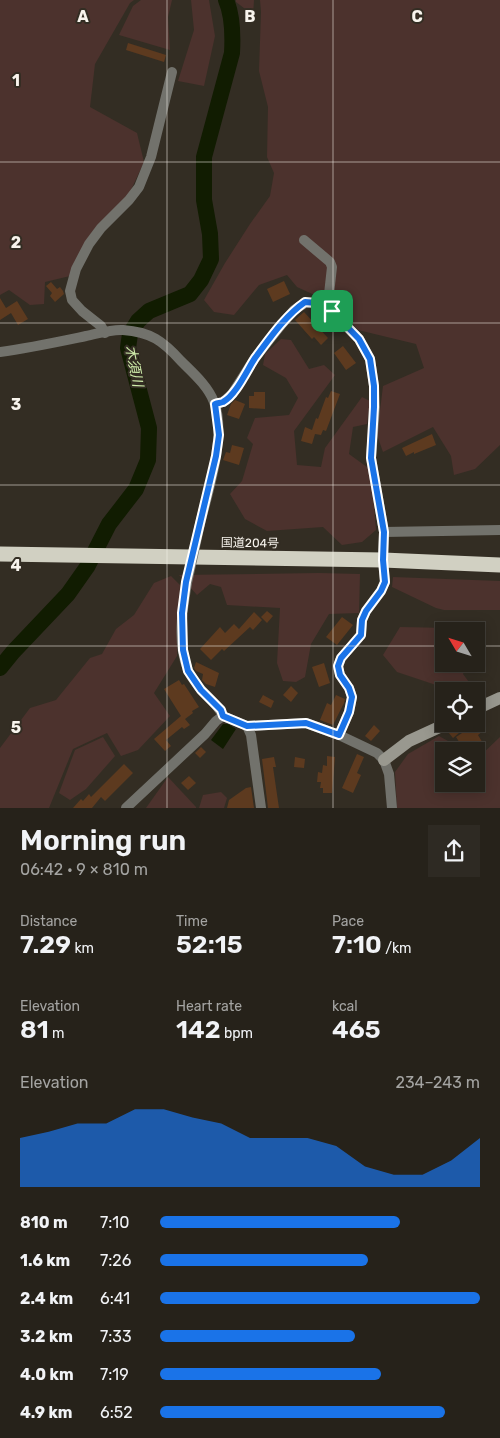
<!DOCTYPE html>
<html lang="en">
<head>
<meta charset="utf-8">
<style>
  body { margin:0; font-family:Rubik,"Noto Sans JP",sans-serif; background:#2e2a23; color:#f1f3f6; height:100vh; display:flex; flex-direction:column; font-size:19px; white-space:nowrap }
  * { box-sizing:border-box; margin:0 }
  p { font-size:16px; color:#a4a4a2 }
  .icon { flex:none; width:28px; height:28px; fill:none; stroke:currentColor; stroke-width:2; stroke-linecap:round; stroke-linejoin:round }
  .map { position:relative; height:808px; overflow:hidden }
  .details { display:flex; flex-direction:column; background:#26221a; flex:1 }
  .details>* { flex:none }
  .needle { width:32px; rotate:308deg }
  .controls { position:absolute; left:435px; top:622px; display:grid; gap:10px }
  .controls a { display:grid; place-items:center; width:50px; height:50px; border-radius:0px; background:#26221a; box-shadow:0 2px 12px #0003,0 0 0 1px #423f39; font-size:25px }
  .pin { position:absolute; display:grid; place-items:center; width:42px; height:42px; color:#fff; margin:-21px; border-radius:10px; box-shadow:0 2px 8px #0006 }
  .round { display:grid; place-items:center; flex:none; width:52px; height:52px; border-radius:0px; background:#2e2a23 }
  .overview { display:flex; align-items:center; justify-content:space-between; height:85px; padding:0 20px }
  h1 { font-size:28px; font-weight:600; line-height:38px }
  .stats { display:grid; grid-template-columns:repeat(3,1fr); gap:8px; height:85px; padding:5px 20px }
  .stats div { display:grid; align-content:center }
  .stats b { font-size:25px; font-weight:600 }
  .stats small { font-size:14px; font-weight:400 }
  .stats p { font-size:14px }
  .chart { height:140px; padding:10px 20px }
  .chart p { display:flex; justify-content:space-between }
  .chart svg { width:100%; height:90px; margin-top:5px; fill:#1a73e8; opacity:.7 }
  ul { padding:0 20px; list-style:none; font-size:16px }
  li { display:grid; grid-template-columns:80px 60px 1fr; align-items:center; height:38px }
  li i { height:12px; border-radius:6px; background:#1a73e8 }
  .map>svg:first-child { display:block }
  .green { fill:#4c322d }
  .water { fill:#111c01 }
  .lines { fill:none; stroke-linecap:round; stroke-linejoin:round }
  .river { stroke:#111c01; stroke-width:16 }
  .building { fill:#5d3a1f }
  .street { stroke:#72726c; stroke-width:10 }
  .secondary { stroke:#99988f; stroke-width:12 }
  .highway { stroke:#d1d0c2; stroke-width:15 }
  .street-bridge { stroke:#72726c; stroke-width:10 }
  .route-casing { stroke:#fff; stroke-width:10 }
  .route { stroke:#1a73e8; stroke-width:6 }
  .grid { fill:none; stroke:#f8f4ed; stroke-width:1; stroke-opacity:0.55 }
  .labels { text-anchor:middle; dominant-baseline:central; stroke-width:4; stroke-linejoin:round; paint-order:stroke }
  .street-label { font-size:12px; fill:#f8f4ed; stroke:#332d23 }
  .water-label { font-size:14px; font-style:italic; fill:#d0eeab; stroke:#332d23 }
  .grid-label { font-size:16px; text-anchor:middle; font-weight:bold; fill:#f8f4ed; stroke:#332d23; stroke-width:4; stroke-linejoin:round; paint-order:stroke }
</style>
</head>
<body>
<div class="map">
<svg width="500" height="808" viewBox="0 0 500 808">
  <rect width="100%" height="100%" fill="#332d23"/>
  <!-- green -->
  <g class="green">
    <polygon points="0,0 134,0 130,3 95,64 90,107 137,133 144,162 130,192 70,276 45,282 44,304 30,305 9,290 0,295"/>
    <polygon points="141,0 172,0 168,17 170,50 119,35 133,6"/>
    <polygon points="191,0 209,0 215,36 204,86 178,81 194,30"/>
    <polygon points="236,0 254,0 253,15 236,2"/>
    <polygon points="260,0 500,0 500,445 475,469 454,475 451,456 433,427 383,452 377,435 383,386 424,368 416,344 358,330 332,303 297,287 287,275 259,285 234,315 214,312 204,300 225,263 250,224 270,196 274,173 267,157 268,107 259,71 261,12"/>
    <polygon points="281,339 291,340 309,369 324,365 335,375 294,431 297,465 321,467 325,448 362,397 370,401 367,424 353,427 349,454 371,470 376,530 362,542 342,545 323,527 267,531 245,519 230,494 242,481 253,444 247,438 255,418 289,415 298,398 286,378 263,365 265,354"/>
    <polygon points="319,573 360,574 359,613 329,614 311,644 305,677 296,682 283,681 277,663 280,608 227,605 221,587 210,584 197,595 179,575"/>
    <polygon points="171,576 180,585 177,656 154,693 170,716 138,750 121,756 107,733 73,749 49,808 0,808 0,748 30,708 56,700 90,658 102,654 116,629 134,615 154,583"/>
    <polygon points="393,577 500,581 500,610 444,610 436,608 392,587"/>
    <polygon points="400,627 449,628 454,630 455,631 444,631 444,664 467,664 463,674 474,689 474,691 451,691 448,689 397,672 383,655"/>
    <polygon points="439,736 466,751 444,751 444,784 476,784 476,757 478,758 500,737 500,808 397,808 395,772 408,754"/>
    <polygon points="103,737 115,756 86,789 70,800 59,793 75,750"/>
    <polygon points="168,777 196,807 196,808 146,808"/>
    <polygon points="221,792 227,798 224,808 199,808 203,795"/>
  </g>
  <!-- water -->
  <polygon class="water" points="223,724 228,724 236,729 223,749 211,740"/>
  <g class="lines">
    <!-- river -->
    <path class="river" d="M 0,668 L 13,652 L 68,594 L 87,567 L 109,524 L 136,489 L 148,460 L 149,428 L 128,348 L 130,334 L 138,321 L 149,311 L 190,294 L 201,280 L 211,259 L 210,234 L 204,200 L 204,157 L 232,53 C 233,35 233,16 226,0"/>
  </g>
  <!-- building -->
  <g class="building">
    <polygon points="128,43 166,55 164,62 126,50"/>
    <polygon points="284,281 290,294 273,302 267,289"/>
    <polygon points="51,282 57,289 60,287 63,291 64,294 55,302 50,296 52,293 46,286"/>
    <polygon points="0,298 6,308 17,301 28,319 18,325 11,313 0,320"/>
    <polygon points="304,312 328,338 321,345 314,337 312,339 295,320"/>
    <polygon points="343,346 356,363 346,370 334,353"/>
    <polygon points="331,391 340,394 326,431 323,430 321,435 315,434 312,444 301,441 305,427 312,430 316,418 318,419 326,397 328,398"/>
    <polygon points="254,392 265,392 265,409 249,408 249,396 254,396"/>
    <polygon points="235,400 245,404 239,419 227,415 231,404"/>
    <polygon points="432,434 436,445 414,454 414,452 406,456 402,448"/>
    <polygon points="232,445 244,448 239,465 223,460 226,452 230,453"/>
    <polygon points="267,611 273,616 267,623 261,617"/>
    <polygon points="254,612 262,620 253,630 250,627 224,651 222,649 211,660 200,649 220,627 225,633 234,624 239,629"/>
    <polygon points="342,617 353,625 337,645 326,637"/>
    <polygon points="196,662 219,673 215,687 206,684 202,680 203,674 196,671 194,668"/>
    <polygon points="324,663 330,683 319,687 312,667"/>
    <polygon points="179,680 182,685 184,684 199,707 192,711 193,713 185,719 190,725 184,729 182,727 166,740 171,746 165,751 154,739 181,716 164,689"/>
    <polygon points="291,686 298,693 291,702 283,695"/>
    <polygon points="263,695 274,701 271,708 259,702"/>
    <polygon points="336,695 345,699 344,703 333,725 320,720 327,703 331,705"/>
    <polygon points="479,724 483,731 478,735 484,745 474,751 469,744 463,748 456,737 468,729 470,731"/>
    <polygon points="374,725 380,731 371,741 365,736"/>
    <polygon points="453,727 459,733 453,738 448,732"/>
    <polygon points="201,747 206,752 200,758 195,753"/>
    <polygon points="357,754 364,757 357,773 361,775 353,793 342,788"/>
    <polygon points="327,756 335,757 332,793 323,793 323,788 320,788 321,782 317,782 318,772 322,773 323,765 327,766"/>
    <polygon points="274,757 276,767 273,767 279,808 268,808 262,759"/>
    <polygon points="295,757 305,759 304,768 294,767"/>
    <polygon points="124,764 133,773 105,801 101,797 92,808 73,808 81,799 83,801 89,794 91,797"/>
    <polygon points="189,776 196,783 188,790 181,783"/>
    <polygon points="251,787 254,808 227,808 229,800 246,788"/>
  </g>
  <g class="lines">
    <!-- street -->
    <g class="street">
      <polyline points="304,240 330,262 332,267 329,294 332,311"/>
      <polyline points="105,333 101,326 82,311 72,300 70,291 76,269 89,244 101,228 129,200 139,187 151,157 172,72"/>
      <path d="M 0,352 C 29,348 57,342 86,336 C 97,334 111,329 123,330 C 151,332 163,341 181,361 C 193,373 208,386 214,402 C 227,435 208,491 200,524"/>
      <polyline points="215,404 223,402 232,394 255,358 282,324 294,310 305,303 317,303 332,311 359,339 370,359 374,386 375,407 371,458 384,532 383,560 385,582 381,591 366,611 362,620 361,635 341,658 338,667 340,675 349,688 352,697 349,712 339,735"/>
      <polyline points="384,532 500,530"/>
      <path d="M 187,583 C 182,611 177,643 188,670 C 190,676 195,681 198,686 C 206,696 218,704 223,716 L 247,726 L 306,723 L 339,735 L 377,753 L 384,760 L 389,774 L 392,808"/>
      <polyline points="247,726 251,735 261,808"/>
      <polyline points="126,808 205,734 216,721 223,716"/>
    </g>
    <!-- secondary -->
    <g class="secondary">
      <polyline points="476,709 500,698"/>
      <polyline points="384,760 409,741 446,724"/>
    </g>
    <!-- highway -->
    <polyline class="highway" points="0,554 383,560 500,565"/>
    <!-- street-bridge -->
    <polyline class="street-bridge" points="187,583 200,524"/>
  </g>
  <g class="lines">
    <!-- route casing -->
    <g class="route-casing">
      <path id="route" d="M 305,302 L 317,303 L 332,311 L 359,339 L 370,359 L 374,386 L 374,407 L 371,458 L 384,532 L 383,560 L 385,582 L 381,591 L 366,611 L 362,620 L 361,635 L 341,658 L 338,666 L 340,675 L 349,688 L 352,697 L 349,712 L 339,735 L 306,723 L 247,726 L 223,716 L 221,710 L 201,690 L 188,671 L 183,650 L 182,613 L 186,582 L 216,456 L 219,435 L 215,404 C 218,403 220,403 223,402 C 236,395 247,370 255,358 C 270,338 285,316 305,302 Z"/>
    </g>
    <!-- route -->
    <use href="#route" class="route"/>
  </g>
  <!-- grid -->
  <path class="grid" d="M 167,0 L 167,808M 333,0 L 333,808M 0,162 L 500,162M 0,323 L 500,323M 0,485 L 500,485M 0,646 L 444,646M 476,646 L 500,646"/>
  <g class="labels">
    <!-- street labels -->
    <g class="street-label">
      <text transform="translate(250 543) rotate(1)">国道204号</text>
    </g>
    <!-- water labels -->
    <g class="water-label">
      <text transform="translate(134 366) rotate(79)">木須川</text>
    </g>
  </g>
  <g class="grid-label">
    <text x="83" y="22">A</text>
    <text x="250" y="22">B</text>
    <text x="417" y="22">C</text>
    <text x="16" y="86">1</text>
    <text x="16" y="248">2</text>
    <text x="16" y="410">3</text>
    <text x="16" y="571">4</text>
    <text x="16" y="733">5</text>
  </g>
</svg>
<div class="controls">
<a><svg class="needle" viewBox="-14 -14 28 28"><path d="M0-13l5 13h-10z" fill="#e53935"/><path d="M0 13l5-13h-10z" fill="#a4a4a2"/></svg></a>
<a><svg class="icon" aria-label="locate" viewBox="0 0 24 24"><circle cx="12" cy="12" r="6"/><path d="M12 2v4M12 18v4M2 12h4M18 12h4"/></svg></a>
<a><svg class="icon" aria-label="layers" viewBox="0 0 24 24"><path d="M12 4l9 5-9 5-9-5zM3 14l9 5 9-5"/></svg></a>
</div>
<div class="pin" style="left:332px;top:311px;background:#1e9e55"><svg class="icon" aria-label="arrive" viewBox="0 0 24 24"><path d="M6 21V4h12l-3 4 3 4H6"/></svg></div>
</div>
<section class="details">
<div class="overview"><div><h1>Morning run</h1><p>06:42 · 9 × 810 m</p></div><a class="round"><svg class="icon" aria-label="share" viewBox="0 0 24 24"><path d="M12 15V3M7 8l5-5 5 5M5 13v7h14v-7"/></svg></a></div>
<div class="stats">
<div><p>Distance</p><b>7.29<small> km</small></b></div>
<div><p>Time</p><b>52:15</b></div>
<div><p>Pace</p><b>7:10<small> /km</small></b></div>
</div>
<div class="stats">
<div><p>Elevation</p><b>81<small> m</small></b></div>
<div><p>Heart rate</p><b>142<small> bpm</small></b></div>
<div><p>kcal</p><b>465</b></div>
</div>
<div class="chart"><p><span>Elevation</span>234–243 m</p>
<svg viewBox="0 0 160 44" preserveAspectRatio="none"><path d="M0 44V20L10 17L20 13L30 13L40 6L50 6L60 10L70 13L80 20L90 20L100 20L110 24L120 34L130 38L140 38L150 31L160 20V44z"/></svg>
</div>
<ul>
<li><b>810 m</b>7:10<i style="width:75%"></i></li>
<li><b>1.6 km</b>7:26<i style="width:65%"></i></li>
<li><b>2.4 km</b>6:41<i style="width:100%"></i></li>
<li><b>3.2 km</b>7:33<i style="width:61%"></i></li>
<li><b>4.0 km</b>7:19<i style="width:69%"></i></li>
<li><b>4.9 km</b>6:52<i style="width:89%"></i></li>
</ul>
</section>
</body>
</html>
